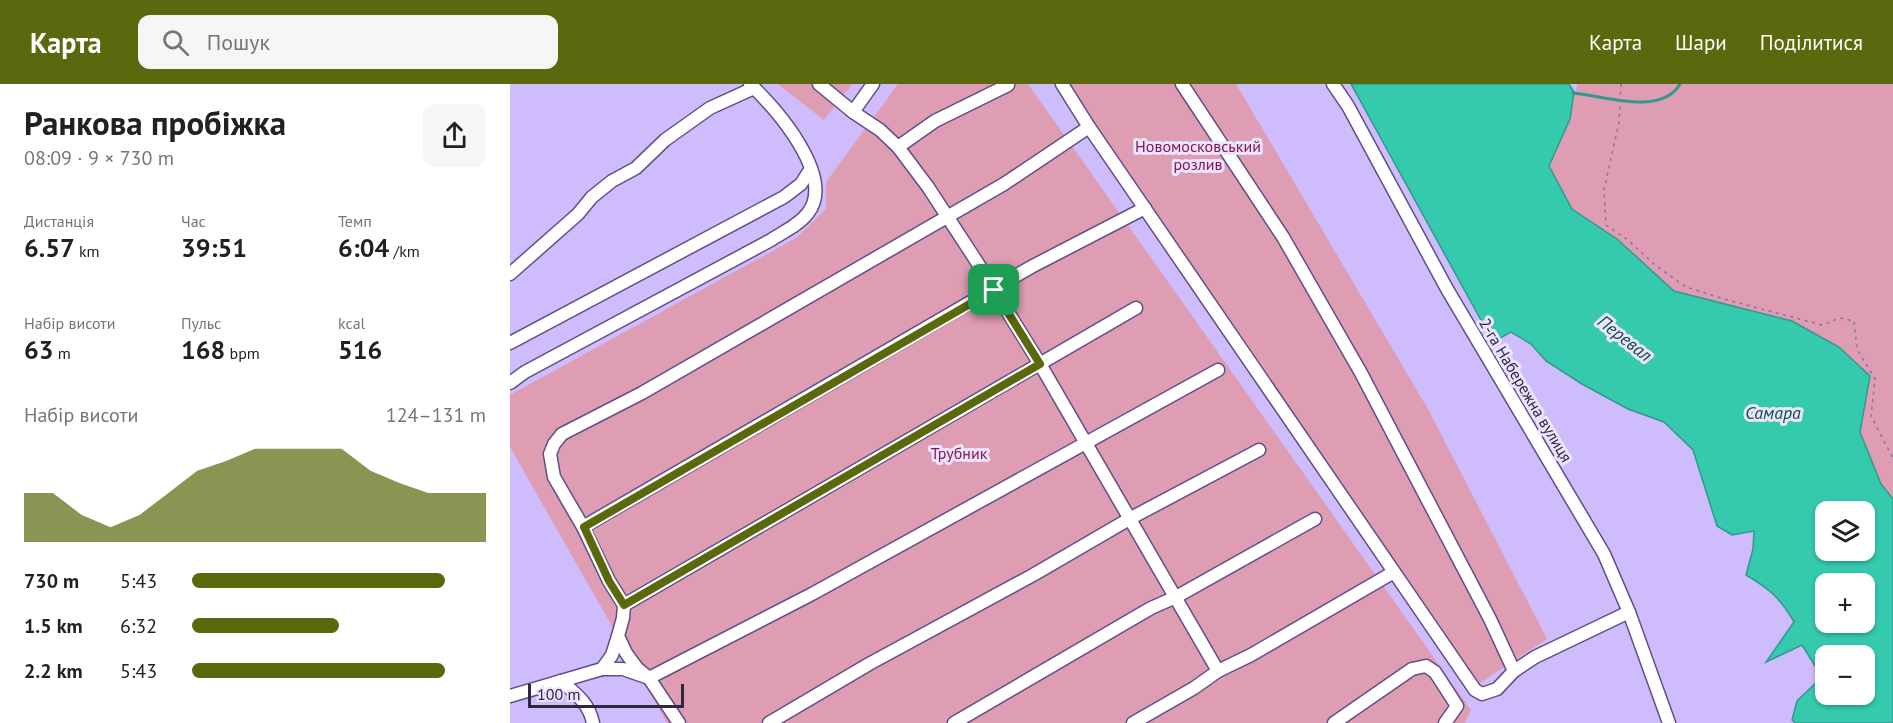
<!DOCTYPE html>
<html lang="uk">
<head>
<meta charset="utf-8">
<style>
  body { margin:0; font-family:"PT Sans",sans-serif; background:#f6f6f6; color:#202124; height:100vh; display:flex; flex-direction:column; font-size:22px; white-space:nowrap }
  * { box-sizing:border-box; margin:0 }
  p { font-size:20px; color:#757577 }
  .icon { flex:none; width:33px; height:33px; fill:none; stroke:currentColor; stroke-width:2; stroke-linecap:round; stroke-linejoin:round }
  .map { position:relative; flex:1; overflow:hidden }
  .sheet { display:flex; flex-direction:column; background:#fff; width:510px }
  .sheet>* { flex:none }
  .buttons { position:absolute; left:1305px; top:417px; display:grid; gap:12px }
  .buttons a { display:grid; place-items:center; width:60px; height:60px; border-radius:12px; background:#fff; box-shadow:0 2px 4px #0004; font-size:30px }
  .scale { position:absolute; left:18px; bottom:15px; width:156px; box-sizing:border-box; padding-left:6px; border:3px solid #2f2740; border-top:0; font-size:16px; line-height:21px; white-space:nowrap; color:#2f2740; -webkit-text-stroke:4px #ebe4ff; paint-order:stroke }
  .pin { position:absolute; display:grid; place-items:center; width:51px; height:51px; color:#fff; margin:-26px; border-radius:12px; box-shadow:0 3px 9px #0006 }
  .round { display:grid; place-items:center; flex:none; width:63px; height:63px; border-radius:12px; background:#f6f6f6 }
  .head { display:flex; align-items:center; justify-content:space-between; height:102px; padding:0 24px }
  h1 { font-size:33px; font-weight:800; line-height:45px }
  .figures { display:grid; grid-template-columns:repeat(3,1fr); gap:9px; height:102px; padding:6px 24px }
  .figures div { display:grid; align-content:center }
  .figures b { font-size:26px; font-weight:800 }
  .figures small { font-size:16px; font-weight:400 }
  .figures p { font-size:16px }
  .chart { height:168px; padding:12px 24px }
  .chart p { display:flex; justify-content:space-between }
  .chart svg { width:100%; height:108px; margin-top:6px; fill:#5c680d; opacity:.7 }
  ul { padding:0 24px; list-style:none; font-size:20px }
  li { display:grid; grid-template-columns:96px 72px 1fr; align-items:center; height:45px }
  li i { height:15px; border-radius:8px; background:#5c680d }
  header { display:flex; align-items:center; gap:36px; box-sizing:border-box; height:84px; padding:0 30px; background:#5c680d; color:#fff }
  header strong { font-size:28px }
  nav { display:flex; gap:33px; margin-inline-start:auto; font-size:21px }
  .search { width:420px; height:54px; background:#f6f6f6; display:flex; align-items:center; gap:15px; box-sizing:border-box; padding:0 21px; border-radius:12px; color:#757577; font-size:22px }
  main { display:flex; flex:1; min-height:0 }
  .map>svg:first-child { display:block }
  .green { fill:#de9db3 }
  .water { fill:#35c9ae; stroke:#33988d; stroke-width:1.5; fill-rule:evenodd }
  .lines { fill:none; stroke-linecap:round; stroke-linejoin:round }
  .stream { stroke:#33988d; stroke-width:3 }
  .minor-casing { stroke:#604f87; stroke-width:15 }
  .path { stroke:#8375a3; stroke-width:1.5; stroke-dasharray:3 4.5; stroke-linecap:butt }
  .minor { stroke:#fff; stroke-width:12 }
  .route-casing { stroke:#fff; stroke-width:12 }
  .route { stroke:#5c680d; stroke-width:8 }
  .labels { text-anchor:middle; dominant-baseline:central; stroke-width:6; stroke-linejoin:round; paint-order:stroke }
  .park-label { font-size:16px; fill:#8a154f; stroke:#ebe4ff }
  .street-label { font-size:16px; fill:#2f2740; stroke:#ebe4ff }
  .water-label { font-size:18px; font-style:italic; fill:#104d41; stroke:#ebe4ff }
</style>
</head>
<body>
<header>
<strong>Карта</strong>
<div class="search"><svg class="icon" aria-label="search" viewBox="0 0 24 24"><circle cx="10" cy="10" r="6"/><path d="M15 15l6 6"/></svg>Пошук</div>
<nav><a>Карта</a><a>Шари</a><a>Поділитися</a></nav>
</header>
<main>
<section class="sheet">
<div class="head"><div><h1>Ранкова пробіжка</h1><p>08:09 · 9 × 730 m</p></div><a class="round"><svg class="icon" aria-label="share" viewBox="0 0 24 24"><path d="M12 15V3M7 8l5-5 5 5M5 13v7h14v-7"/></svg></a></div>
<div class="figures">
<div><p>Дистанція</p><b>6.57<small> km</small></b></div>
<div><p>Час</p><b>39:51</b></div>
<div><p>Темп</p><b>6:04<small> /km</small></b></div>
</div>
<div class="figures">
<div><p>Набір висоти</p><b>63<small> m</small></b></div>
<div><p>Пульс</p><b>168<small> bpm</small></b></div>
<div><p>kcal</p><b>516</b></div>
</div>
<div class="chart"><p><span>Набір висоти</span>124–131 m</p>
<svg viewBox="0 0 160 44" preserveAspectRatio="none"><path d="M0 44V24L10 24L20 33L30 38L40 33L50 24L60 15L70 11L80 6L90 6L100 6L110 6L120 15L130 20L140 24L150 24L160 24V44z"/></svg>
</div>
<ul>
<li><b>730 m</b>5:43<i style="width:86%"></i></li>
<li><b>1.5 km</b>6:32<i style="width:50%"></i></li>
<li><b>2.2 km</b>5:43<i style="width:86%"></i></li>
</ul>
</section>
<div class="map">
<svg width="1383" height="639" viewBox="0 0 1383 639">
  <rect width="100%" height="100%" fill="#cebcfc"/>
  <!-- green -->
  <g class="green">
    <polygon points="268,0 342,0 314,36"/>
    <polygon points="388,0 518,0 961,626 955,639 157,639 0,363 0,311 286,154 316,125 316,98"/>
    <polygon points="557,0 726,0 918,325 1037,555 967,601"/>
    <polygon points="1068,0 1383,0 1383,415 1371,400 1350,348 1360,292 1282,237 1164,207 1107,155 1062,125 1039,82"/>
  </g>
  <!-- water -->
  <path class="water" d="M 841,0 L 1059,0 L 1064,8 L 1060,35 L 1039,82 L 1062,125 L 1107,155 L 1164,207 L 1282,237 L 1329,263 L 1360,292 L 1350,348 L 1371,400 L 1383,415 L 1383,639 L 1285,639 L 1282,636 L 1287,617 L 1312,593 L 1292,561 L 1256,578 L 1284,538 C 1270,514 1260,505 1236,491 L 1243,465 L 1244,447 L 1222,451 L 1207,442 L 1183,366 L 1154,338 L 1118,325 L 1072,300 L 1036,277 L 1021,260 L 1001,248 L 983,258 ZM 1316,428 L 1354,428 L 1354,466 L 1316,466 ZM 1316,500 L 1354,500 L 1354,538 L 1316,538 ZM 1316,572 L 1354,572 L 1354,610 L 1316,610 Z"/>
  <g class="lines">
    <!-- stream -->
    <path class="stream" d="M 1063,9 C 1092,11 1151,33 1170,0"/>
    <!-- minor casing -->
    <g class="minor-casing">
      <g id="minor">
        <polyline points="309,0 343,28 370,46 388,63 418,103 465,175 530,280 708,587"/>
        <polyline points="552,0 579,43 965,606 972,610 987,605 1004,587 1025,573 1119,528"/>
        <polyline points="672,0 773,153 851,289 980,535 1004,587"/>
        <polyline points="823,0 838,22 937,205 1094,470 1119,528 1159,639"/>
        <polyline points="343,28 363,0"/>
        <polyline points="388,63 425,37 498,1"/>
        <polyline points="0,190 68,130 82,113 102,97 126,84 155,56 200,24 244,4"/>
        <polyline points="0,259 274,113 291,100 300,86"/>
        <path d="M 0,299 L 15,288 L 261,156 C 273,148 289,141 298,129 C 326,93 266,24 240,0"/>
        <polyline points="73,443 521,183 635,124"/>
        <polyline points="114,521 626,224"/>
        <polyline points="92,585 102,571 108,552"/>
        <path d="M 51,597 C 66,610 79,619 83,639"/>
        <polyline points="0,612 92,585 113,585 139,594 302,510 708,286"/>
        <polyline points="169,639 139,594 127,584 116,569 108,552 113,534 114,521 99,497 73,443 44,393 40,370 44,360 52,350 132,309 494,100 579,43"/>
        <polyline points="259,639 359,580 523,491 621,434 749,366"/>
        <polyline points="444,639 641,524 666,513 805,435"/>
        <polyline points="623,639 684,604 708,587 741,571 884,488"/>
        <polyline points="824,639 902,585 916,582 925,588 947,622 935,639"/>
      </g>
    </g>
    <!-- path -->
    <polyline class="path" points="1111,0 1109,38 1094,106 1096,141 1118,156 1145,181 1176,203 1214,215 1312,241 1330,234 1344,237 1347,265 1365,295 1361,332 1383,374"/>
    <!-- minor -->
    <use href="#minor" class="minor"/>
  </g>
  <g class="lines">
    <!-- route casing -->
    <g class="route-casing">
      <polygon id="route" points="484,206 530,280 114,521 99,497 74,443"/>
    </g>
    <!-- route -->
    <use href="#route" class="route"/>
  </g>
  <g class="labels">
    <!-- park labels -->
    <g class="park-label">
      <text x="688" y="62">Новомосковський<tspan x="688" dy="18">розлив</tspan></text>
      <text x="449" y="369">Трубник</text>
    </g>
    <!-- street labels -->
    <g class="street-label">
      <text transform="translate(1016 306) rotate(59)">2-га Набережна вулиця</text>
    </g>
    <!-- water labels -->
    <g class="water-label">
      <text transform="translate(1115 254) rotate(38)">Перевал</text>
      <text x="1263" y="328">Самара</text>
    </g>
  </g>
</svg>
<div class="buttons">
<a><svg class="icon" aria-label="layers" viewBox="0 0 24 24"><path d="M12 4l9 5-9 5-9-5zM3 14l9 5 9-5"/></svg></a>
<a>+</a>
<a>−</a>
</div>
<div class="scale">100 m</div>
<div class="pin" style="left:484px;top:206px;background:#1e9e55"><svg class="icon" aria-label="arrive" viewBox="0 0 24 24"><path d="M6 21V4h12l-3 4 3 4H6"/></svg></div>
</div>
</main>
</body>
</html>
